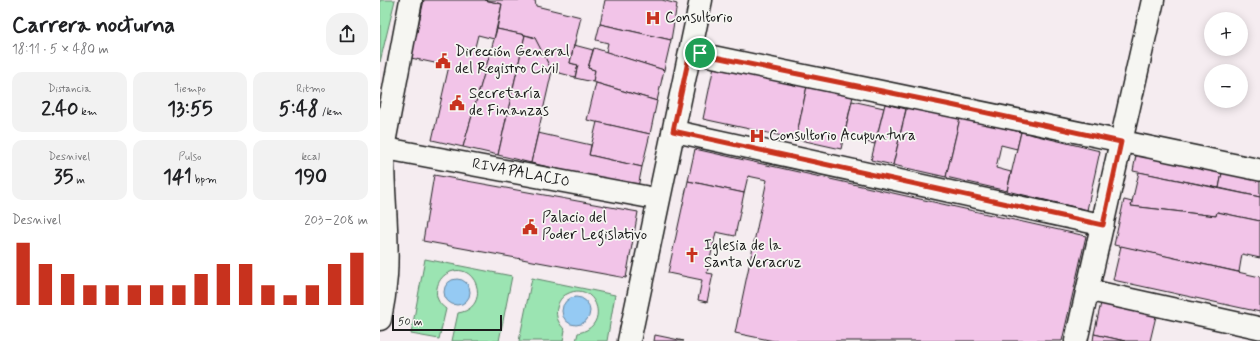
<!DOCTYPE html>
<html lang="es">
<head>
<meta charset="utf-8">
<style>
  body { margin:0; font-family:Mynerve,sans-serif; background:#f2f2f2; color:#202124; height:100vh; display:flex; flex-direction:column; font-size:15px; white-space:nowrap }
  * { box-sizing:border-box; margin:0 }
  p { font-size:13px; color:#757577 }
  .icon { flex:none; width:22px; height:22px; fill:none; stroke:currentColor; stroke-width:2; stroke-linecap:round; stroke-linejoin:round }
  .map { position:relative; flex:1; overflow:hidden }
  .side { display:flex; flex-direction:column; background:#fff; width:380px }
  .side>* { flex:none }
  .fabs { position:absolute; left:824px; top:12px; display:grid; gap:8px }
  .fabs a { display:grid; place-items:center; width:44px; height:44px; border-radius:50%; background:#fff; box-shadow:0 2px 10px #0003; font-size:20px }
  .scale { position:absolute; left:12px; bottom:10px; width:110px; box-sizing:border-box; padding-left:4px; border:2px solid #1c1c1c; border-top:0; font-size:11px; line-height:14px; white-space:nowrap; color:#1c1c1c; -webkit-text-stroke:3px #f6f6f2; paint-order:stroke }
  .pin { position:absolute; display:grid; place-items:center; width:34px; height:34px; color:#fff; margin:-17px; border:2px solid #fff; border-radius:50%; box-shadow:0 1px 4px #0007 }
  .round { display:grid; place-items:center; flex:none; width:42px; height:42px; border-radius:16px; background:#f2f2f2 }
  .summary { display:flex; align-items:center; justify-content:space-between; height:68px; padding:0 12px }
  h1 { font-size:22px; font-weight:700; line-height:30px }
  .stats { display:grid; grid-template-columns:repeat(3,1fr); gap:6px; height:68px; padding:4px 12px }
  .stats div { display:grid; align-content:center; border-radius:10px; background:#f2f2f2; text-align:center }
  .stats b { font-size:20px; font-weight:700 }
  .stats small { font-size:11px; font-weight:400 }
  .stats p { font-size:11px }
  .chart { height:112px; padding:8px 12px }
  .chart p { display:flex; justify-content:space-between }
  .chart svg { width:100%; height:72px; margin-top:4px; stroke:#c8321e; stroke-width:6 }
  main { display:flex; flex:1; min-height:0 }
  .map>svg:first-child { display:block }
  .green { fill:#9be4b2; stroke:#5c8067 }
  .water { fill:#95caf3; stroke:#65849d }
  .building { fill:#f2c4e8; stroke:#1c1c1c }
  .lines { fill:none; stroke-linecap:round; stroke-linejoin:round }
  .minor-casing { stroke:#1c1c1c; stroke-width:24 }
  .major-casing { stroke:#1c1c1c; stroke-width:25 }
  .minor { stroke:#f6f6f2; stroke-width:21 }
  .major { stroke:#f6f6f2; stroke-width:22 }
  .route-casing { stroke:#fff; stroke-width:8 }
  .route { stroke:#c8321e; stroke-width:5 }
  .labels { text-anchor:middle; dominant-baseline:central; stroke-width:3.5; stroke-linejoin:round; paint-order:stroke }
  .poi-label { font-size:15px; fill:#1c1c1c; stroke:#f6f6f2; text-anchor:start }
  .street-label { font-size:15px; fill:#1c1c1c; stroke:#f6f6f2 }
</style>
</head>
<body>
<main>
<section class="side">
<div class="summary"><div><h1>Carrera nocturna</h1><p>18:11 · 5 × 480 m</p></div><a class="round"><svg class="icon" aria-label="share" viewBox="0 0 24 24"><path d="M12 15V3M7 8l5-5 5 5M5 13v7h14v-7"/></svg></a></div>
<div class="stats">
<div><p>Distancia</p><b>2.40<small> km</small></b></div>
<div><p>Tiempo</p><b>13:55</b></div>
<div><p>Ritmo</p><b>5:48<small> /km</small></b></div>
</div>
<div class="stats">
<div><p>Desnivel</p><b>35<small> m</small></b></div>
<div><p>Pulso</p><b>141<small> bpm</small></b></div>
<div><p>kcal</p><b>190</b></div>
</div>
<div class="chart"><p><span>Desnivel</span>203–208 m</p>
<svg viewBox="0 0 160 44" preserveAspectRatio="none"><path d="M5 44V6M15 44V19M25 44V25M35 44V32M45 44V32M55 44V32M65 44V32M75 44V32M85 44V25M95 44V19M105 44V19M115 44V32M125 44V38M135 44V32M145 44V19M155 44V12"/></svg>
</div>
</section>
<div class="map">
<svg width="880" height="341" viewBox="0 0 880 341">
  <rect width="100%" height="100%" fill="#f5ecf0"/>
  <filter id="ink" filterUnits="userSpaceOnUse"><feTurbulence type="fractalNoise" baseFrequency=".025" numOctaves="2"/><feDisplacementMap in="SourceGraphic" scale="8" xChannelSelector="R" yChannelSelector="G"/><feConvolveMatrix kernelMatrix="1 2 1 2 8 2 1 2 1" color-interpolation-filters="sRGB"/></filter>
  <g filter="url(#ink)">
    <!-- green -->
    <g class="green">
      <polygon points="0,0 15,0 0,62"/>
      <path d="M 45,259 L 132,276 L 119,341 L 72,341 L 78,313 C 112,308 97,259 68,273 C 62,276 58,282 57,288 C 55,297 59,304 66,309 L 59,339 L 31,334 Z"/>
      <path d="M 152,278 L 235,295 L 227,341 L 196,341 L 198,333 C 233,326 215,279 187,294 C 182,296 178,302 177,308 C 175,317 179,324 185,330 L 183,341 L 139,341 Z"/>
    </g>
    <!-- water -->
    <g class="water">
      <circle cx="77" cy="292" r="13"/>
      <circle cx="196" cy="311" r="14"/>
    </g>
    <!-- building -->
    <g class="building">
      <polygon points="44,0 105,0 122,4 114,39 98,35 94,51 110,54 83,147 52,140 69,66 31,58"/>
      <polygon points="105,0 155,0 156,6 201,17 190,63 198,65 195,77 172,71 154,37 117,29 122,4"/>
      <polygon points="225,0 282,0 297,4 291,40 220,24"/>
      <polygon points="220,24 291,40 284,70 226,52 228,43 216,40"/>
      <polygon points="117,29 145,35 118,155 83,147"/>
      <polygon points="145,35 155,38 172,71 151,163 118,155"/>
      <polygon points="194,45 213,50 208,68 215,70 213,82 195,78 198,65 190,63"/>
      <polygon points="214,48 284,70 277,101 213,82 215,70 208,68"/>
      <polygon points="334,66 427,86 416,139 323,119"/>
      <polygon points="216,83 277,101 270,134 207,120"/>
      <polygon points="427,86 473,96 461,149 416,139"/>
      <polygon points="472,101 504,108 495,144 464,137"/>
      <polygon points="505,104 526,109 513,165 491,160"/>
      <polygon points="527,106 580,118 566,177 513,165"/>
      <polygon points="580,118 641,132 637,149 621,145 616,168 631,172 627,191 566,177"/>
      <polygon points="217,122 270,134 262,167 209,155"/>
      <polygon points="641,132 720,151 707,210 627,191"/>
      <polygon points="158,133 211,145 209,155 262,167 258,187 151,163"/>
      <polygon points="315,149 706,236 682,341 394,341 355,333 387,180 368,176 364,193 308,181"/>
      <polygon points="757,150 843,168 839,188 753,171"/>
      <polygon points="843,168 880,176 880,197 839,188"/>
      <polygon points="759,172 880,197 880,221 837,212 836,216 751,206"/>
      <polygon points="54,175 258,212 246,278 43,241"/>
      <polygon points="308,181 364,193 355,236 336,232 327,273 333,274 327,302 318,300 322,280 288,273"/>
      <polygon points="744,200 752,202 751,206 836,216 837,212 880,221 880,258 862,254 859,272 734,245"/>
      <polygon points="741,246 880,277 880,312 733,280"/>
      <polygon points="721,303 776,316 770,341 745,341 714,334"/>
      <polygon points="714,334 745,341 713,341"/>
      <polygon points="275,335 304,341 274,341"/>
    </g>
    <g class="lines">
      <!-- minor casing -->
      <g class="minor-casing">
        <g id="minor">
          <polyline points="311,52 880,170"/>
          <polyline points="293,131 723,225"/>
          <polyline points="3,148 278,199"/>
          <polyline points="708,290 880,328"/>
        </g>
      </g>
      <!-- major casing -->
      <g class="major-casing">
        <g id="major">
          <path d="M 0,319 C 3,305 5,291 6,276 C 9,233 2,190 3,148 L 31,0"/>
          <polyline points="249,341 321,0"/>
          <polyline points="696,341 773,0"/>
        </g>
      </g>
      <!-- minor -->
      <use href="#minor" class="minor"/>
      <!-- major -->
      <use href="#major" class="major"/>
    </g>
  </g>
  <g class="lines" filter="url(#ink)">
    <!-- route casing -->
    <g class="route-casing">
      <polygon id="route" points="310,52 571,105 741,142 723,225 293,131"/>
    </g>
    <!-- route -->
    <use href="#route" class="route"/>
  </g>
  <!-- icons -->
  <defs>
    <g id="hospital-bare" transform="scale(1.2)"><path d="M-5-5h3v3.5h4V-5h3V5h-3V1.5h-4V5h-3Z" fill="#c8321e" stroke="#f6f6f2" stroke-width="2.5" paint-order="stroke"/></g>
    <g id="civic-bare" transform="scale(1.2)"><path d="M-.6-6.5H3V-4.5H.6V-3L4-1V1h2V6H-6V1h2V-1L-.6-3ZM-1.2 2.5V6h2.4V2.5Z" fill="#c8321e" stroke="#f6f6f2" stroke-width="2.5" paint-order="stroke"/></g>
    <g id="church-bare" transform="scale(1.2)"><path d="M-1.2-6h2.4v3.5h3.3v2.4h-3.3V6h-2.4V-.1h-3.3v-2.4h3.3Z" fill="#c8321e" stroke="#f6f6f2" stroke-width="2.5" paint-order="stroke"/></g>
  </defs>
  <g fill-rule="evenodd">
    <use href="#hospital-bare" x="273" y="18"/>
    <use href="#civic-bare" x="63" y="61"/>
    <use href="#civic-bare" x="77" y="103"/>
    <use href="#hospital-bare" x="377" y="136"/>
    <use href="#civic-bare" x="150" y="227"/>
    <use href="#church-bare" x="312" y="255"/>
  </g>
  <g class="labels">
    <!-- poi labels -->
    <g class="poi-label">
      <text x="285" y="18">Consultorio</text>
      <text x="75" y="52">Dirección General<tspan x="75" dy="17">del Registro Civil</tspan></text>
      <text x="89" y="94">Secretaría<tspan x="89" dy="17">de Finanzas</tspan></text>
      <text x="389" y="136">Consultorio Acupuntura</text>
      <text x="162" y="218">Palacio del<tspan x="162" dy="17">Poder Legislativo</tspan></text>
      <text x="324" y="246">Iglesia de la<tspan x="324" dy="17">Santa Veracruz</tspan></text>
    </g>
    <!-- street labels -->
    <g class="street-label">
      <text transform="translate(141 173) rotate(11)">RIVAPALACIO</text>
    </g>
  </g>
</svg>
<div class="fabs">
<a>+</a>
<a>−</a>
</div>
<div class="scale">50 m</div>
<div class="pin" style="left:320px;top:53px;background:#1e9e55"><svg class="icon" aria-label="arrive" viewBox="0 0 24 24"><path d="M6 21V4h12l-3 4 3 4H6"/></svg></div>
</div>
</main>
</body>
</html>
